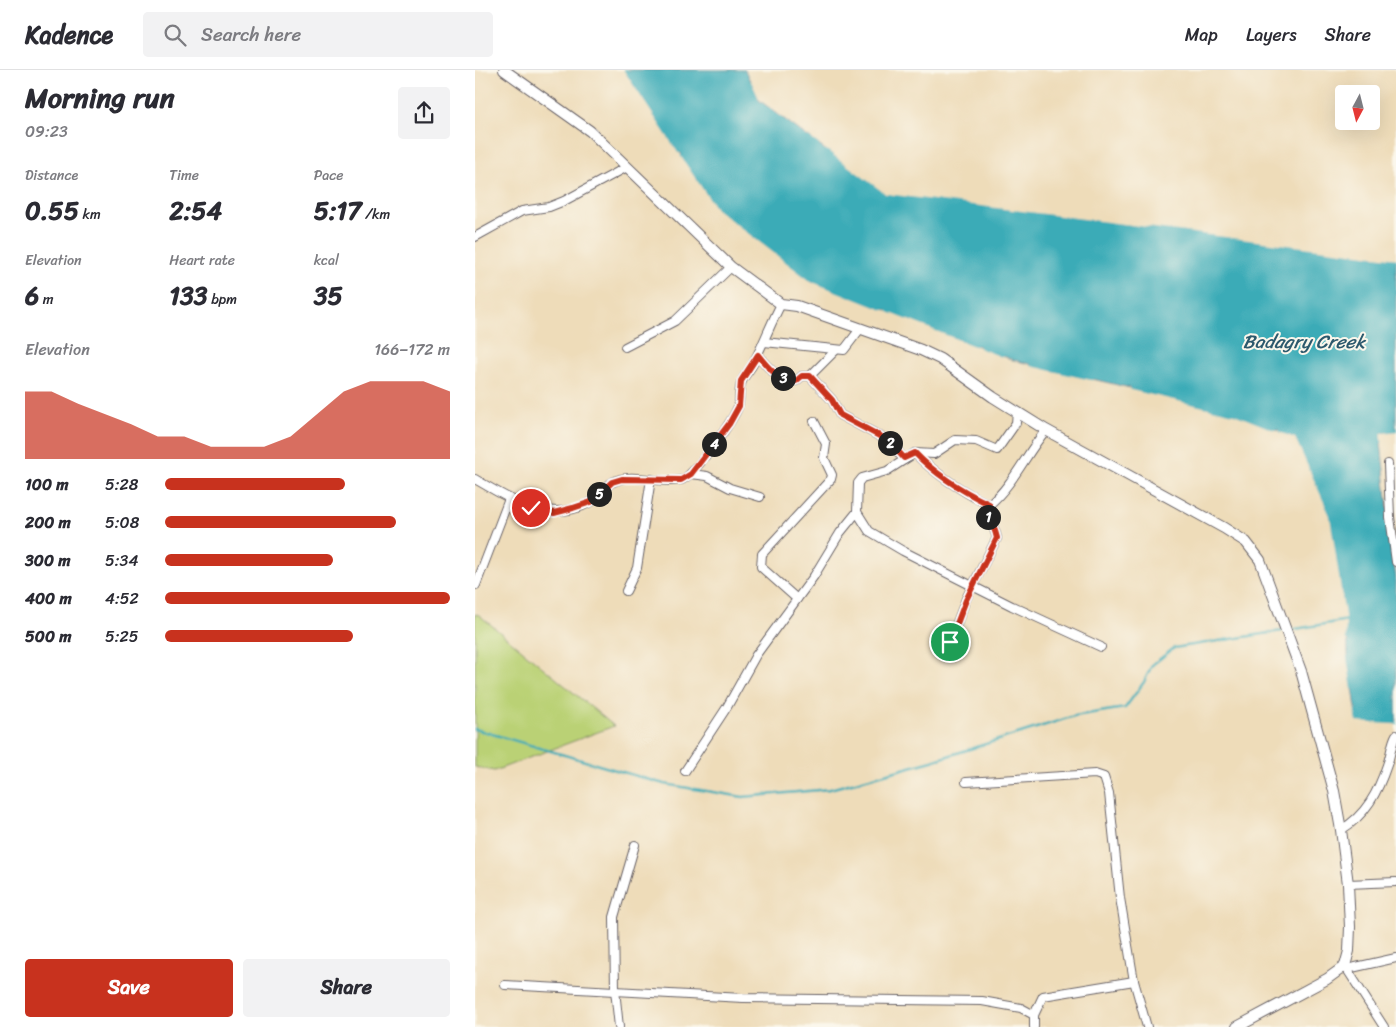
<!DOCTYPE html>
<html lang="en">
<head>
<meta charset="utf-8">
<style>
  body { margin:0; font-family:Sriracha,sans-serif; background:#f2f2f3; color:#2b2b33; height:100vh; display:flex; flex-direction:column; font-size:19px; white-space:nowrap }
  * { box-sizing:border-box; margin:0 }
  p { font-size:16px; color:#7c7c81 }
  .icon { flex:none; width:28px; height:28px; fill:none; stroke:currentColor; stroke-width:2; stroke-linecap:round; stroke-linejoin:round }
  .map { position:relative; flex:1; overflow:hidden }
  .sheet { display:flex; flex-direction:column; background:#fff; width:475px }
  .sheet>* { flex:none }
  .needle { width:32px; rotate:187deg }
  .controls { position:absolute; left:860px; top:15px; display:grid; gap:10px }
  .controls a { display:grid; place-items:center; width:45px; height:45px; border-radius:5px; background:#fff; box-shadow:0 5px 20px #0002; font-size:25px }
  .pin { position:absolute; display:grid; place-items:center; width:42px; height:42px; color:#fff; margin:-21px; border:2px solid #fff; border-radius:50%; box-shadow:0 1px 5px #0007 }
  .km { position:absolute; width:25px; height:25px; margin:-12px; border-radius:50%; background:#222; color:#fff; font-size:14px; line-height:25px; text-align:center }
  .round { display:grid; place-items:center; flex:none; width:52px; height:52px; border-radius:5px; background:#f2f2f3 }
  .summary { display:flex; align-items:center; justify-content:space-between; height:85px; padding:0 25px }
  h1 { font-size:28px; font-weight:700; line-height:38px }
  .stats { display:grid; grid-template-columns:repeat(3,1fr); gap:8px; height:85px; padding:5px 25px }
  .stats div { display:grid; align-content:center }
  .stats b { font-size:25px; font-weight:700 }
  .stats small { font-size:14px; font-weight:400 }
  .stats p { font-size:14px }
  .chart { height:140px; padding:10px 25px }
  .chart p { display:flex; justify-content:space-between }
  .chart svg { width:100%; height:90px; margin-top:5px; fill:#c8321e; opacity:.7 }
  .button { display:flex; gap:10px; margin-top:auto; padding:10px 25px }
  .button a { flex:1; height:58px; border-radius:5px; background:#c8321e; color:#fff; font-size:20px; font-weight:700; line-height:58px; text-align:center }
  .button a+a { background:#f2f2f3; color:#2b2b33 }
  ul { padding:0 25px; list-style:none; font-size:16px }
  li { display:grid; grid-template-columns:80px 60px 1fr; align-items:center; height:38px }
  li i { height:12px; border-radius:6px; background:#c8321e }
  header { display:flex; align-items:center; gap:30px; box-sizing:border-box; height:70px; padding:0 25px; background:#fff; border-bottom:1px solid #e1e1e2 }
  header strong { font-size:24px }
  nav { display:flex; gap:28px; margin-inline-start:auto; font-size:18px }
  .search { width:350px; height:45px; background:#f2f2f3; display:flex; align-items:center; gap:12px; box-sizing:border-box; padding:0 18px; border-radius:5px; color:#7c7c81; font-size:19px }
  main { display:flex; flex:1; min-height:0 }
  .map>svg:first-child { display:block }
  .green { fill:#bad175; stroke:#6e7a58 }
  .water { fill:#3babb7; stroke:#2e6679 }
  .lines { fill:none; stroke-linecap:round; stroke-linejoin:round }
  .stream { stroke:#3babb7; stroke-width:2.5 }
  .minor-casing { stroke:#696367; stroke-width:10 }
  .tertiary-casing { stroke:#696367; stroke-width:12 }
  .minor { stroke:#fff; stroke-width:8 }
  .tertiary { stroke:#fff; stroke-width:10 }
  .route-casing { stroke:#fff; stroke-width:10 }
  .route { stroke:#c8321e; stroke-width:6 }
  .labels { text-anchor:middle; dominant-baseline:central; stroke-width:4; stroke-linejoin:round; paint-order:stroke }
  .water-label { font-size:19px; font-style:italic; fill:#2c596d; stroke:#fbf7ec }
</style>
</head>
<body>
<header>
<strong>Kadence</strong>
<div class="search"><svg class="icon" aria-label="search" viewBox="0 0 24 24"><circle cx="10" cy="10" r="6"/><path d="M15 15l6 6"/></svg>Search here</div>
<nav><a>Map</a><a>Layers</a><a>Share</a></nav>
</header>
<main>
<section class="sheet">
<div class="summary"><div><h1>Morning run</h1><p>09:23</p></div><a class="round"><svg class="icon" aria-label="share" viewBox="0 0 24 24"><path d="M12 15V3M7 8l5-5 5 5M5 13v7h14v-7"/></svg></a></div>
<div class="stats">
<div><p>Distance</p><b>0.55<small> km</small></b></div>
<div><p>Time</p><b>2:54</b></div>
<div><p>Pace</p><b>5:17<small> /km</small></b></div>
</div>
<div class="stats">
<div><p>Elevation</p><b>6<small> m</small></b></div>
<div><p>Heart rate</p><b>133<small> bpm</small></b></div>
<div><p>kcal</p><b>35</b></div>
</div>
<div class="chart"><p><span>Elevation</span>166–172 m</p>
<svg viewBox="0 0 160 44" preserveAspectRatio="none"><path d="M0 44V11L10 11L20 17L30 22L40 27L50 33L60 33L70 38L80 38L90 38L100 33L110 22L120 11L130 6L140 6L150 6L160 11V44z"/></svg>
</div>
<ul>
<li><b>100 m</b>5:28<i style="width:63%"></i></li>
<li><b>200 m</b>5:08<i style="width:81%"></i></li>
<li><b>300 m</b>5:34<i style="width:59%"></i></li>
<li><b>400 m</b>4:52<i style="width:100%"></i></li>
<li><b>500 m</b>5:25<i style="width:66%"></i></li>
</ul>
<div class="button"><a>Save</a><a>Share</a></div>
</section>
<div class="map">
<svg width="921" height="957" viewBox="0 0 921 957">
  <rect width="100%" height="100%" fill="#fbf7ec"/>
  <filter id="ink" filterUnits="userSpaceOnUse"><feTurbulence type="fractalNoise" baseFrequency=".02" numOctaves="2"/><feDisplacementMap in="SourceGraphic" scale="10" xChannelSelector="R" yChannelSelector="G"/><feConvolveMatrix kernelMatrix="1 2 1 2 8 2 1 2 1" color-interpolation-filters="sRGB"/></filter>
  <filter id="wash" filterUnits="userSpaceOnUse"><feTurbulence type="fractalNoise" baseFrequency=".0096" numOctaves="4" result="noise"/><feDisplacementMap in="SourceGraphic" scale="20" xChannelSelector="R" yChannelSelector="G"/><feGaussianBlur stdDeviation="1.12" result="paint"/><feColorMatrix in="noise" values="0 0 0 0 0 0 0 0 0 0 0 0 0 0 0 0 0 1.4 0 .05"/><feComposite in="paint" operator="in"/></filter>
  <g filter="url(#wash)">
    <rect width="100%" height="100%" fill="#eedcb9"/>
    <!-- green -->
    <polygon class="green" points="0,544 4,545 139,656 19,701 0,697"/>
    <!-- water -->
    <polygon class="water" points="150,0 270,0 284,30 410,125 921,190 921,360 905,363 921,511 921,653 883,651 873,586 872,551 856,445 821,367 760,343 538,290 336,210 242,138"/>
    <g class="lines">
      <!-- stream -->
      <g class="stream">
        <polyline points="150,0 204,82"/>
        <polyline points="275,12 282,27"/>
        <polyline points="333,68 343,75"/>
        <polyline points="351,81 410,125 921,190"/>
        <polyline points="207,86 242,138 336,210 409,239"/>
        <polyline points="414,241 500,275"/>
        <polyline points="505,277 528,286"/>
        <polyline points="557,295 617,309"/>
        <polyline points="657,319 760,343 800,359"/>
        <polyline points="805,361 821,367 856,445 872,551 872,569"/>
        <polyline points="906,372 905,362 921,360"/>
        <polyline points="815,560 873,550"/>
        <polyline points="873,587 878,618"/>
        <polyline points="881,641 883,651 921,653"/>
        <polyline points="0,659 189,714 268,727 355,719 457,691 599,646 650,638 669,612 677,595 699,578 807,561"/>
      </g>
    </g>
  </g>
  <g filter="url(#ink)">
    <g class="lines">
      <!-- minor casing -->
      <g class="minor-casing">
        <g id="minor">
          <polyline points="0,167 47,141 74,137 89,131 152,97"/>
          <polyline points="289,272 369,280 385,259"/>
          <polyline points="150,277 200,251 256,197"/>
          <path d="M 283,285 C 294,299 302,309 321,311 L 327,306 L 335,306 L 357,330 L 365,345 L 414,371 L 429,389"/>
          <polyline points="335,306 361,280"/>
          <path d="M 440,383 C 461,405 487,421 514,435"/>
          <polyline points="913,394 915,447 921,492"/>
          <polyline points="216,404 232,406 255,418 285,427"/>
          <path d="M 0,409 C 36,430 75,455 116,432 C 124,427 129,416 138,412 C 158,401 185,415 206,410 C 218,408 258,350 263,337 C 266,328 263,319 267,311 C 270,304 276,299 279,292 C 289,272 296,253 306,234"/>
          <polyline points="382,442 383,413 387,408 412,401 440,383 459,384 480,370 501,371 522,380 541,353 542,342"/>
          <polyline points="1,515 34,429"/>
          <polyline points="151,521 162,498 176,409"/>
          <polyline points="322,529 286,497 287,484 356,409 357,405 349,388 351,374 339,351"/>
          <path d="M 475,572 L 491,529 L 522,468 C 519,454 512,449 514,435 C 538,415 551,384 571,360"/>
          <polyline points="210,701 252,637 281,585 339,506 365,463 382,442 394,461 428,481 537,536 626,577"/>
          <polyline points="491,712 620,704 629,707 634,723 645,828 659,911 672,957"/>
          <path d="M 866,760 C 891,745 903,722 912,695 C 916,685 916,674 921,665"/>
          <polyline points="873,814 921,812"/>
          <polyline points="870,896 909,957"/>
          <polyline points="872,899 921,888"/>
          <polyline points="30,915 268,928 507,931 546,938 559,945 559,957"/>
          <polyline points="559,945 568,926 659,911"/>
          <polyline points="144,957 140,920 139,847 160,775"/>
        </g>
      </g>
      <!-- tertiary casing -->
      <g class="tertiary-casing">
        <polyline id="tertiary" points="29,0 115,61 256,197 306,234 322,236 446,280 465,289 518,327 571,360 749,458 771,472 785,490 826,601 859,721 866,760 873,814 875,857 874,881 870,896 852,909 762,957"/>
      </g>
      <!-- minor -->
      <use href="#minor" class="minor"/>
      <!-- tertiary -->
      <use href="#tertiary" class="tertiary"/>
    </g>
  </g>
  <g class="lines" filter="url(#ink)">
    <!-- route casing -->
    <g class="route-casing">
      <path id="route" d="M 56,438 L 79,443 L 98,438 L 116,432 L 137,412 L 147,409 L 206,410 L 216,404 L 254,354 L 264,336 L 266,311 L 283,285 C 294,299 302,309 321,311 L 327,306 L 335,306 L 357,330 L 365,345 L 414,371 L 429,388 L 440,383 C 461,405 487,421 514,434 C 512,449 519,454 522,468 L 491,530 L 475,572"/>
    </g>
    <!-- route -->
    <use href="#route" class="route"/>
  </g>
  <g class="labels">
    <!-- water labels -->
    <g class="water-label">
      <text x="829" y="271">Badagry Creek</text>
    </g>
  </g>
</svg>
<div class="controls">
<a><svg class="needle" viewBox="-14 -14 28 28"><path d="M0-13l5 13h-10z" fill="#e53935"/><path d="M0 13l5-13h-10z" fill="#7c7c81"/></svg></a>
</div>
<div class="pin" style="left:475px;top:572px;background:#1e9e55"><svg class="icon" aria-label="arrive" viewBox="0 0 24 24"><path d="M6 21V4h12l-3 4 3 4H6"/></svg></div>
<div class="pin" style="left:56px;top:438px;background:#d93025"><svg class="icon" aria-label="check" viewBox="0 0 24 24"><path d="M5 12l5 5 9-10"/></svg></div>
<b class="km" style="left:513px;top:447px">1</b>
<b class="km" style="left:415px;top:373px">2</b>
<b class="km" style="left:308px;top:308px">3</b>
<b class="km" style="left:239px;top:374px">4</b>
<b class="km" style="left:124px;top:424px">5</b>
</div>
</main>
</body>
</html>
